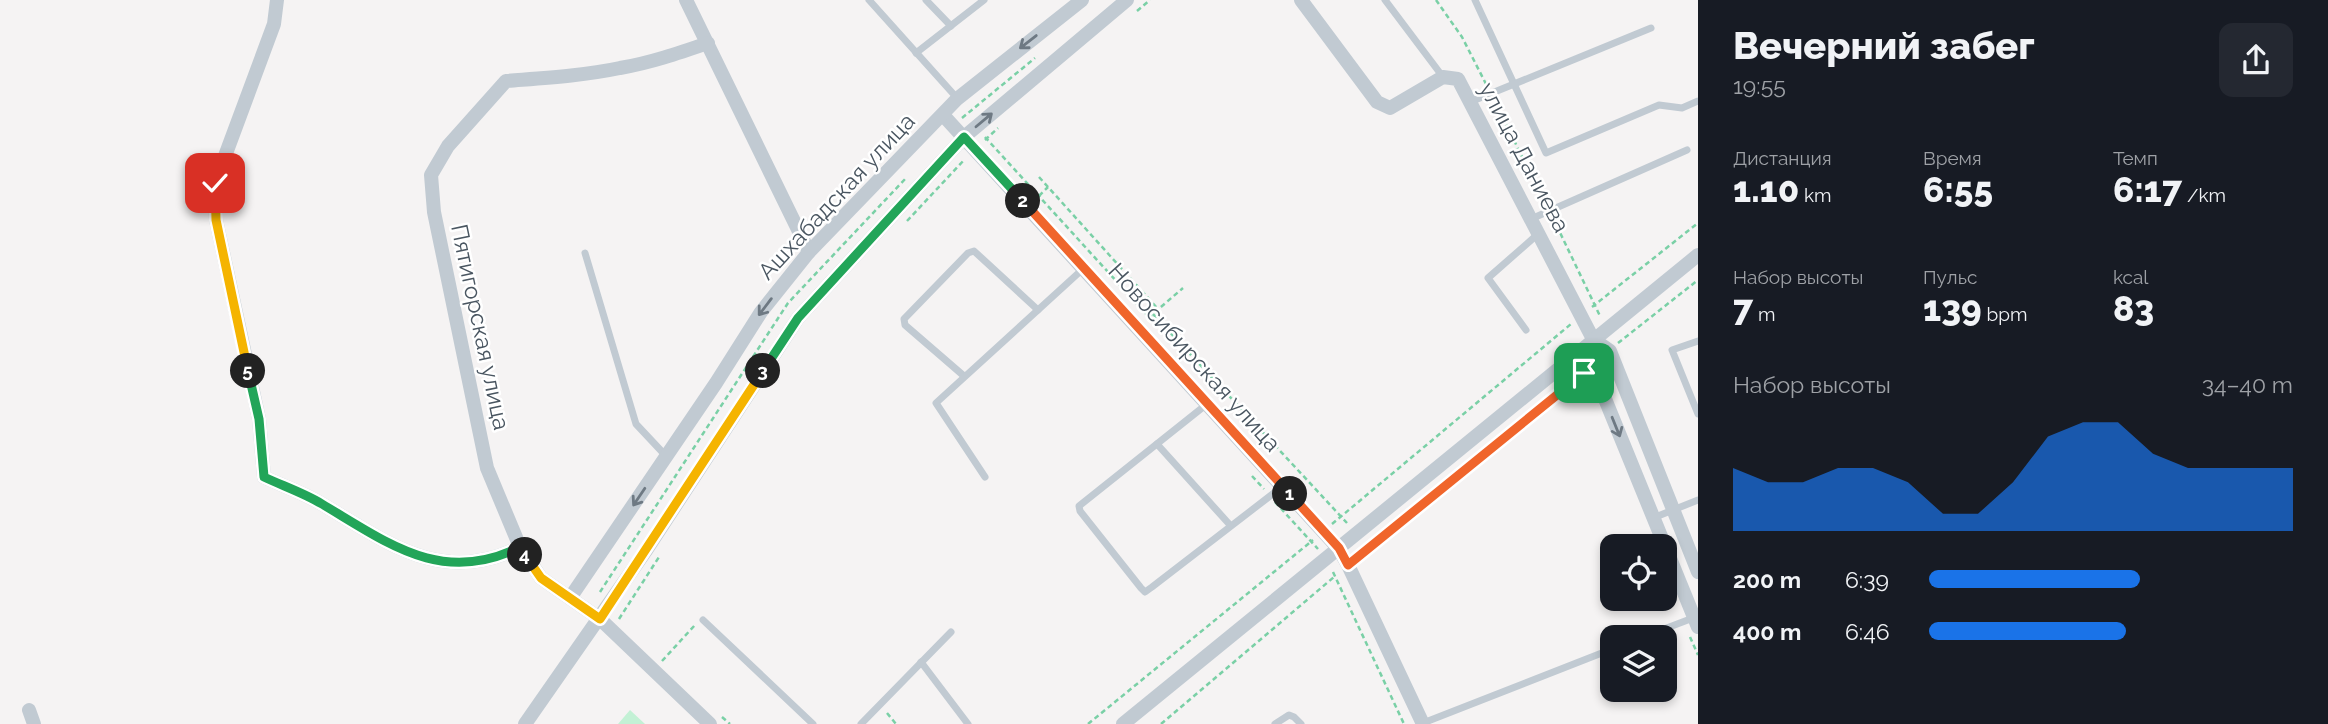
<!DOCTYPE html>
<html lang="ru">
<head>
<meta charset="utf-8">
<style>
  body { margin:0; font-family:Raleway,sans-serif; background:#242831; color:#f1f3f6; height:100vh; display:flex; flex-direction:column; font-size:26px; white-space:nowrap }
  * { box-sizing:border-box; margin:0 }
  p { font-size:23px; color:#9ea1a6 }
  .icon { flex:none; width:38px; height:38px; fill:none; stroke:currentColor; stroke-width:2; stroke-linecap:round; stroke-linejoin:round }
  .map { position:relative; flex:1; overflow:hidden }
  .details { display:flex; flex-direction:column; background:#171b24; width:630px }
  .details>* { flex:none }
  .buttons { position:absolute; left:1600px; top:534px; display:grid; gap:14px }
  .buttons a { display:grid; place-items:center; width:77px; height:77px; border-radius:14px; background:#171b24; box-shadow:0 4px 10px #0003; font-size:35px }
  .pin { position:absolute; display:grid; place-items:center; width:60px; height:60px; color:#fff; margin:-30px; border-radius:14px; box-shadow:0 4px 10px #0006 }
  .km { position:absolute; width:35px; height:35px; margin:-18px; border-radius:50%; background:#222; color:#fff; font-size:19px; line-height:35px; text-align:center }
  .round { display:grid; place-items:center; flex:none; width:74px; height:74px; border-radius:14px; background:#242831 }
  .summary { display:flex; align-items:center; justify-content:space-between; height:119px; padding:0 35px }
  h1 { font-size:38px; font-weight:800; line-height:52px }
  .metrics { display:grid; grid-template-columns:repeat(3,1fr); gap:10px; height:119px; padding:7px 35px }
  .metrics div { display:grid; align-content:center }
  .metrics b { font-size:35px; font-weight:800 }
  .metrics small { font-size:19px; font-weight:400 }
  .metrics p { font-size:19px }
  .chart { height:196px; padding:14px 35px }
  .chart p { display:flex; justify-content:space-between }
  .chart svg { width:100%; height:126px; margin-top:7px; fill:#1a73e8; opacity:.7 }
  ul { padding:0 35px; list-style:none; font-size:23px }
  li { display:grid; grid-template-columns:112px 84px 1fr; align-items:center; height:52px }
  li i { height:18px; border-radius:9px; background:#1a73e8 }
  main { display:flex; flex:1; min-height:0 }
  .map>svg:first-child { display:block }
  .green { fill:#c3f1d5 }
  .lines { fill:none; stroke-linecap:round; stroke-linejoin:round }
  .path { stroke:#7ad0a6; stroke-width:2.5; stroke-dasharray:5 3.5; stroke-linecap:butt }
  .service { stroke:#c1cad2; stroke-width:7 }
  .minor { stroke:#c1cad2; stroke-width:14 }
  .oneway { stroke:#6e7983 }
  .split-1-casing { stroke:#fff; stroke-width:14 }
  .split-2-casing { stroke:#fff; stroke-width:14 }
  .split-3-casing { stroke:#fff; stroke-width:14 }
  .split-4-casing { stroke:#fff; stroke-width:14 }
  .split-5-casing { stroke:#fff; stroke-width:14 }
  .split-6-casing { stroke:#fff; stroke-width:14 }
  .split-1 { stroke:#f0652b; stroke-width:9 }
  .split-2 { stroke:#f0652b; stroke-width:9 }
  .split-3 { stroke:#22a559; stroke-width:9 }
  .split-4 { stroke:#f5b400; stroke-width:9 }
  .split-5 { stroke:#22a559; stroke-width:9 }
  .split-6 { stroke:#f5b400; stroke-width:9 }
  .labels { text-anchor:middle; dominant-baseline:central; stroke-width:5; stroke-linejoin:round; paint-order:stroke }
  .street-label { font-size:23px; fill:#4a5661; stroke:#fff }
</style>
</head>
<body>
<main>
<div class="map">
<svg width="1698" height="724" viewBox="0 0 1698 724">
  <rect width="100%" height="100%" fill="#f5f3f3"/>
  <!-- green -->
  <polygon class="green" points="630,710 645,724 618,724"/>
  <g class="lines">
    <!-- path -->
    <g class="path">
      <polyline points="1436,0 1462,37 1486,84"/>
      <polyline points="1137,11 1150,0"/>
      <polyline points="1495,102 1545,203"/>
      <polyline points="962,118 1035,58"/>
      <polyline points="985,137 1149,317"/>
      <polyline points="985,140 998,128"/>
      <polyline points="1039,177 1158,309"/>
      <polyline points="1039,196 1048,187"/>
      <polyline points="1553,218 1600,316"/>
      <polyline points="907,221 965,159"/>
      <polyline points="1592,307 1698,223"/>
      <polyline points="1153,314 1347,523"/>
      <polyline points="1148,318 1183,288"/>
      <polyline points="1618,343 1698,280"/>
      <polyline points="1252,476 1264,489"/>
      <polyline points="1275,502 1318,549"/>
      <polyline points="1332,524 1571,324"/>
      <polyline points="1358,557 1581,375"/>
      <polyline points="1333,572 1404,724"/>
      <polyline points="600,592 788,303 907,177"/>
      <polyline points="619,619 659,557"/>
      <polyline points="1690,637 1698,655"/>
      <polyline points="662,661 695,625"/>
      <polyline points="887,713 896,724"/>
      <polyline points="722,717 730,724"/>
      <polyline points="1088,724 1313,540"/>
      <polyline points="1161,724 1334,577"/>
    </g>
    <!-- service -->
    <g class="service">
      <polyline points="869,0 957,98"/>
      <polyline points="926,0 951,26"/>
      <polyline points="1385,0 1443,77"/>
      <polyline points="1475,0 1546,153 1659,105 1682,108 1698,101"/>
      <polyline points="916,53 984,0"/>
      <polyline points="1470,102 1651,28"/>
      <polyline points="1531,219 1687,150"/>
      <polyline points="585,253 636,424 666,456"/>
      <polyline points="1526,330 1488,278 1538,234"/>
      <polyline points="1698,341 1672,350 1698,414"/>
      <polyline points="964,376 905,325 904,319 968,253 974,251 1038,310"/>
      <polyline points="1207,404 1079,506 1080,511 1141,588 1145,592 1152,587 1283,486"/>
      <polyline points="1157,444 1230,525"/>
      <polyline points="985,477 936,403 1084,268"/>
      <polyline points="1653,518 1698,500"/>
      <polyline points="703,620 813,724"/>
      <polyline points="1643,637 1693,618"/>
      <polyline points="921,662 968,724"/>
      <polyline points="1423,723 1612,649"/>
      <polyline points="861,724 951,632"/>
      <polyline points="1275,724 1289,715 1294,717 1301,724"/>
    </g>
    <!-- minor -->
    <g class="minor">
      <path d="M 277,0 L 274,24 L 215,183 L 216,220 L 259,419 L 264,477 C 283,486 304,493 322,504 C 388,543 442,586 520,547"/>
      <polyline points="686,0 809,252"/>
      <polyline points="1301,0 1377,102 1390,108 1443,77 1458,79 1593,339 1610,351 1698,572"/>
      <path d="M 708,43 C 679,53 650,63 620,68 C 582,76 544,78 506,81 L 448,146 L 431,175 L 434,212 L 487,468 L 520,547 L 541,578 L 600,619 L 710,724"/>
      <polyline points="943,115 1339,549 1348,565 1423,724"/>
      <polyline points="1593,339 1592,367 1698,627"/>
      <polyline points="570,598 716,383 761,312 809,252 957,99 1082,0"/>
      <polyline points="29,710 34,724"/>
      <polyline points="525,724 647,549 798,318 964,137 1127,0"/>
      <polyline points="1123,724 1698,255"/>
    </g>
  </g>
  <!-- one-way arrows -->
  <defs><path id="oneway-shaft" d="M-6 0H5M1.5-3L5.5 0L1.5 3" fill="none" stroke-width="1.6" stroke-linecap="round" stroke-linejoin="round" transform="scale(1.75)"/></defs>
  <g class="oneway">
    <use href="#oneway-shaft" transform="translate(1028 42) rotate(142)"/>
    <use href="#oneway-shaft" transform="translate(984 120) rotate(-40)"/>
    <use href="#oneway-shaft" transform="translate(765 307) rotate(127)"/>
    <use href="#oneway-shaft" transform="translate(1616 427) rotate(68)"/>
    <use href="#oneway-shaft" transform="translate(639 497) rotate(124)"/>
  </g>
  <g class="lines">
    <!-- split-1 casing -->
    <g class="split-1-casing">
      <polyline id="split-1" points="1290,494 1339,548 1348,565 1584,373"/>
    </g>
    <!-- split-2 casing -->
    <g class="split-2-casing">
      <polyline id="split-2" points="1023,201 1290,494"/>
    </g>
    <!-- split-3 casing -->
    <g class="split-3-casing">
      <polyline id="split-3" points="763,371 798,318 964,137 1023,201"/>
    </g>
    <!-- split-4 casing -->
    <g class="split-4-casing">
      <polyline id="split-4" points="525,555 541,578 600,619 763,371"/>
    </g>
    <!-- split-5 casing -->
    <g class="split-5-casing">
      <path id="split-5" d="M 248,371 L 259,419 L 264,477 C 283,486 304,493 322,504 C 388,543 442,586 520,547 L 525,555"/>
    </g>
    <!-- split-6 casing -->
    <g class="split-6-casing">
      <polyline id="split-6" points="215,183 216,220 248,371"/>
    </g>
    <!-- split-1 -->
    <use href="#split-1" class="split-1"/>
    <!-- split-2 -->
    <use href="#split-2" class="split-2"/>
    <!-- split-3 -->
    <use href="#split-3" class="split-3"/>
    <!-- split-4 -->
    <use href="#split-4" class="split-4"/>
    <!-- split-5 -->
    <use href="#split-5" class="split-5"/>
    <!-- split-6 -->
    <use href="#split-6" class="split-6"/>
  </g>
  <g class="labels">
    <!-- street labels -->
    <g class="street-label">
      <text transform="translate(1525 157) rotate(62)">улица Даниева</text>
      <text transform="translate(836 196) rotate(-47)">Ашхабадская улица</text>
      <text transform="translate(481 327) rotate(78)">Пятигорская улица</text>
      <text transform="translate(1195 357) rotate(48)">Новосибирская улица</text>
    </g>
  </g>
</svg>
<div class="buttons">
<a><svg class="icon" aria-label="locate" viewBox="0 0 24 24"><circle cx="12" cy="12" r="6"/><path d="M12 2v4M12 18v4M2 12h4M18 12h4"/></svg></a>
<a><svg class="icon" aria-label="layers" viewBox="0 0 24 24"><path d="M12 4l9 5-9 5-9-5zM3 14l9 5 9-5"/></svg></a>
</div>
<div class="pin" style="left:1584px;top:373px;background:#1e9e55"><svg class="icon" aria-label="arrive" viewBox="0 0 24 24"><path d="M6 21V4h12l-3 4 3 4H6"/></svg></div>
<div class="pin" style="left:215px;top:183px;background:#d93025"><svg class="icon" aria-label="check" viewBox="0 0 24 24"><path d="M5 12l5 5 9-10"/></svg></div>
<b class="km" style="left:1290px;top:494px">1</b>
<b class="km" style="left:1023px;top:201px">2</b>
<b class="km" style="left:763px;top:371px">3</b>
<b class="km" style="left:525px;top:555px">4</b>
<b class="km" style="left:248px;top:371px">5</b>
</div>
<section class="details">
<div class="summary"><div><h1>Вечерний забег</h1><p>19:55</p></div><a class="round"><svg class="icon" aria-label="share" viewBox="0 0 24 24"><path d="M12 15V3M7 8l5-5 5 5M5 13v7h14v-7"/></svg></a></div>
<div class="metrics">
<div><p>Дистанция</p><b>1.10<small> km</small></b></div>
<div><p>Время</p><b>6:55</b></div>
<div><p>Темп</p><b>6:17<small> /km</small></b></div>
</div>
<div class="metrics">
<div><p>Набор высоты</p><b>7<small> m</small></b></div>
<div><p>Пульс</p><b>139<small> bpm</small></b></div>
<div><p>kcal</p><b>83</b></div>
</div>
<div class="chart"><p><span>Набор высоты</span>34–40 m</p>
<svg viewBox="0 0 160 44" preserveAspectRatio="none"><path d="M0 44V22L10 27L20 27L30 22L40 22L50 27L60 38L70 38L80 27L90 11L100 6L110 6L120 17L130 22L140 22L150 22L160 22V44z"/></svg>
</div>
<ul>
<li><b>200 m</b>6:39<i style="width:58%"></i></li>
<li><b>400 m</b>6:46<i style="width:54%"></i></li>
</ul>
</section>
</main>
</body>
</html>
